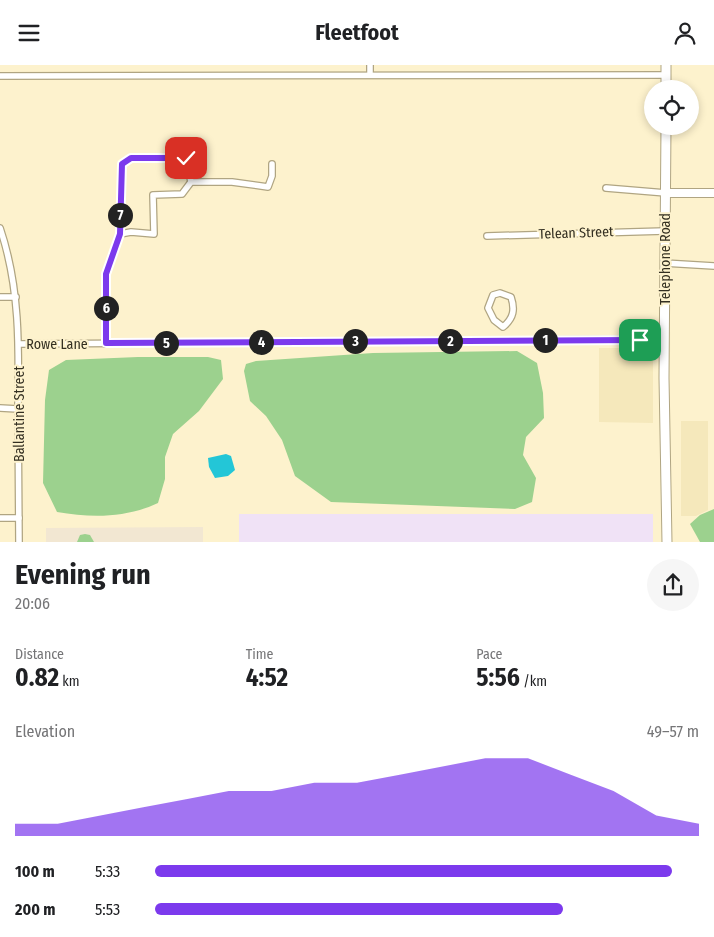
<!DOCTYPE html>
<html lang="en">
<head>
<meta charset="utf-8">
<style>
  body { margin:0; font-family:"Fira Sans Condensed",sans-serif; background:#f6f6f6; color:#202124; height:100vh; display:flex; flex-direction:column; font-size:19px; white-space:nowrap }
  * { box-sizing:border-box; margin:0 }
  p { font-size:16px; color:#757577 }
  .icon { flex:none; width:28px; height:28px; fill:none; stroke:currentColor; stroke-width:2; stroke-linecap:round; stroke-linejoin:round }
  .map { position:relative; height:477px; overflow:hidden }
  .drawer { display:flex; flex-direction:column; background:#fff; flex:1 }
  .drawer>* { flex:none }
  .fabs { position:absolute; left:644px; top:15px; display:grid; gap:10px }
  .fabs a { display:grid; place-items:center; width:55px; height:55px; border-radius:50%; background:#fff; box-shadow:0 2px 8px #0003; font-size:25px }
  .pin { position:absolute; display:grid; place-items:center; width:42px; height:42px; color:#fff; margin:-21px; border-radius:10px; box-shadow:0 2px 8px #0006 }
  .km { position:absolute; width:25px; height:25px; margin:-12px; border-radius:50%; background:#222; color:#fff; font-size:14px; line-height:25px; text-align:center }
  .round { display:grid; place-items:center; flex:none; width:52px; height:52px; border-radius:26px; background:#f6f6f6 }
  .summary { display:flex; align-items:center; justify-content:space-between; height:85px; padding:0 15px }
  h1 { font-size:28px; font-weight:700; line-height:38px }
  .stats { display:grid; grid-template-columns:repeat(3,1fr); gap:8px; height:85px; padding:5px 15px }
  .stats div { display:grid; align-content:center }
  .stats b { font-size:25px; font-weight:700 }
  .stats small { font-size:14px; font-weight:400 }
  .stats p { font-size:14px }
  .chart { height:140px; padding:10px 15px }
  .chart p { display:flex; justify-content:space-between }
  .chart svg { width:100%; height:90px; margin-top:5px; fill:#7c3aed; opacity:.7 }
  ul { padding:0 15px; list-style:none; font-size:16px }
  li { display:grid; grid-template-columns:80px 60px 1fr; align-items:center; height:38px }
  li i { height:12px; border-radius:6px; background:#7c3aed }
  header { display:flex; justify-content:space-between; align-items:center; height:65px; padding:0 15px; background:#fff; font-size:22px; font-weight:700 }
  .map>svg:first-child { display:block }
  .built { fill:#f5e8bb }
  .industrial { fill:#f0e2f6 }
  .education { fill:#f2e7d2 }
  .green { fill:#9cd18e }
  .water { fill:#23c6d7 }
  .lines { fill:none; stroke-linecap:round; stroke-linejoin:round }
  .street-casing { stroke:#b0a582; stroke-width:8 }
  .secondary-casing { stroke:#b0a582; stroke-width:10 }
  .primary-casing { stroke:#b0a582; stroke-width:11 }
  .street { stroke:#fff; stroke-width:5.5 }
  .secondary { stroke:#fff; stroke-width:8 }
  .primary { stroke:#fff; stroke-width:9 }
  .route-casing { stroke:#fff; stroke-width:10 }
  .route { stroke:#7c3aed; stroke-width:6 }
  .labels { text-anchor:middle; dominant-baseline:central; stroke-width:4; stroke-linejoin:round; paint-order:stroke }
  .street-label { font-size:14px; fill:#332f21; stroke:#fdf2cd }
</style>
</head>
<body>
<header><svg class="icon" aria-label="menu" viewBox="0 0 24 24"><path d="M4 6h16M4 12h16M4 18h16"/></svg>Fleetfoot<svg class="icon" aria-label="person" viewBox="0 0 24 24"><circle cx="12" cy="8" r="4"/><path d="M4 21q1-7 8-7t8 7"/></svg></header>
<div class="map">
<svg width="714" height="477" viewBox="0 0 714 477">
  <rect width="100%" height="100%" fill="#fdf2cd"/>
  <!-- built -->
  <g class="built">
    <polygon points="599,283 653,283 653,358 599,357"/>
    <polygon points="681,356 708,356 708,445 696,451 681,451"/>
  </g>
  <!-- industrial -->
  <rect class="industrial" x="239" y="449" width="414" height="28"/>
  <!-- education -->
  <polygon class="education" points="203,462 203,477 46,477 46,463"/>
  <!-- green -->
  <g class="green">
    <polygon points="517,286 537,298 543,328 544,353 526,372 523,390 536,413 532,437 515,444 331,437 295,411 282,375 266,351 250,336 244,306 246,299 256,296 373,288"/>
    <path d="M 138,292 L 208,292 L 221,295 L 223,314 L 199,346 L 173,369 L 165,392 L 165,414 L 158,438 C 126,453 92,453 57,447 L 43,418 L 45,335 L 49,305 L 66,295 Z"/>
    <polygon points="714,444 714,477 700,477 690,459 700,450"/>
    <polygon points="85,469 90,470 94,477 77,477 80,470"/>
  </g>
  <!-- water -->
  <polygon class="water" points="226,389 231,391 235,405 228,411 215,413 209,402 208,393"/>
  <g class="lines">
    <!-- street casing -->
    <g class="street-casing">
      <g id="street">
        <polyline points="370,10 370,0"/>
        <polyline points="0,11 666,10"/>
        <polyline points="606,123 666,128"/>
        <path d="M 0,163 C 20,222 19,282 18,344 C 18,388 19,433 19,477"/>
        <polyline points="120,169 131,167 154,169 153,130 182,129 191,117 232,117 268,122 272,111 272,99"/>
        <polyline points="487,171 665,166"/>
        <polyline points="664,198 714,201"/>
        <path d="M 500,228 L 511,232 C 515,244 514,253 503,262 L 494,255 L 488,243 L 493,230 Z"/>
        <polyline points="0,232 16,232"/>
        <polyline points="19,279 665,274"/>
        <polyline points="106,279 106,209 120,169 122,99 131,93 186,93 191,117"/>
        <polyline points="0,343 18,344"/>
        <polyline points="0,453 19,453"/>
      </g>
    </g>
    <!-- secondary casing -->
    <g class="secondary-casing">
      <polyline id="secondary" points="666,128 714,128"/>
    </g>
    <!-- primary casing -->
    <g class="primary-casing">
      <g id="primary">
        <polyline points="666,0 666,24"/>
        <polyline points="666,61 664,313 667,477"/>
      </g>
    </g>
    <!-- street -->
    <use href="#street" class="street"/>
    <!-- secondary -->
    <use href="#secondary" class="secondary"/>
    <!-- primary -->
    <use href="#primary" class="primary"/>
  </g>
  <g class="lines">
    <!-- route casing -->
    <g class="route-casing">
      <polyline id="route" points="186,93 131,93 122,99 120,169 106,209 106,278 640,275"/>
    </g>
    <!-- route -->
    <use href="#route" class="route"/>
  </g>
  <g class="labels">
    <!-- street labels -->
    <g class="street-label">
      <text transform="translate(576 168) rotate(-2)">Telean Street</text>
      <text transform="translate(665 194) rotate(-90)">Telephone Road</text>
      <text x="57" y="279">Rowe Lane</text>
      <text transform="translate(19 349) rotate(-90)">Ballantine Street</text>
    </g>
  </g>
</svg>
<div class="fabs">
<a><svg class="icon" aria-label="locate" viewBox="0 0 24 24"><circle cx="12" cy="12" r="6"/><path d="M12 2v4M12 18v4M2 12h4M18 12h4"/></svg></a>
</div>
<div class="pin" style="left:640px;top:275px;background:#1e9e55"><svg class="icon" aria-label="arrive" viewBox="0 0 24 24"><path d="M6 21V4h12l-3 4 3 4H6"/></svg></div>
<div class="pin" style="left:186px;top:93px;background:#d93025"><svg class="icon" aria-label="check" viewBox="0 0 24 24"><path d="M5 12l5 5 9-10"/></svg></div>
<b class="km" style="left:545px;top:275px">1</b>
<b class="km" style="left:450px;top:276px">2</b>
<b class="km" style="left:355px;top:276px">3</b>
<b class="km" style="left:261px;top:277px">4</b>
<b class="km" style="left:166px;top:278px">5</b>
<b class="km" style="left:106px;top:243px">6</b>
<b class="km" style="left:120px;top:150px">7</b>
</div>
<section class="drawer">
<div class="summary"><div><h1>Evening run</h1><p>20:06</p></div><a class="round"><svg class="icon" aria-label="share" viewBox="0 0 24 24"><path d="M12 15V3M7 8l5-5 5 5M5 13v7h14v-7"/></svg></a></div>
<div class="stats">
<div><p>Distance</p><b>0.82<small> km</small></b></div>
<div><p>Time</p><b>4:52</b></div>
<div><p>Pace</p><b>5:56<small> /km</small></b></div>
</div>
<div class="chart"><p><span>Elevation</span>49–57 m</p>
<svg viewBox="0 0 160 44" preserveAspectRatio="none"><path d="M0 44V38L10 38L20 34L30 30L40 26L50 22L60 22L70 18L80 18L90 14L100 10L110 6L120 6L130 14L140 22L150 34L160 38V44z"/></svg>
</div>
<ul>
<li><b>100 m</b>5:33<i style="width:95%"></i></li>
<li><b>200 m</b>5:53<i style="width:75%"></i></li>
</ul>
</section>
</body>
</html>
